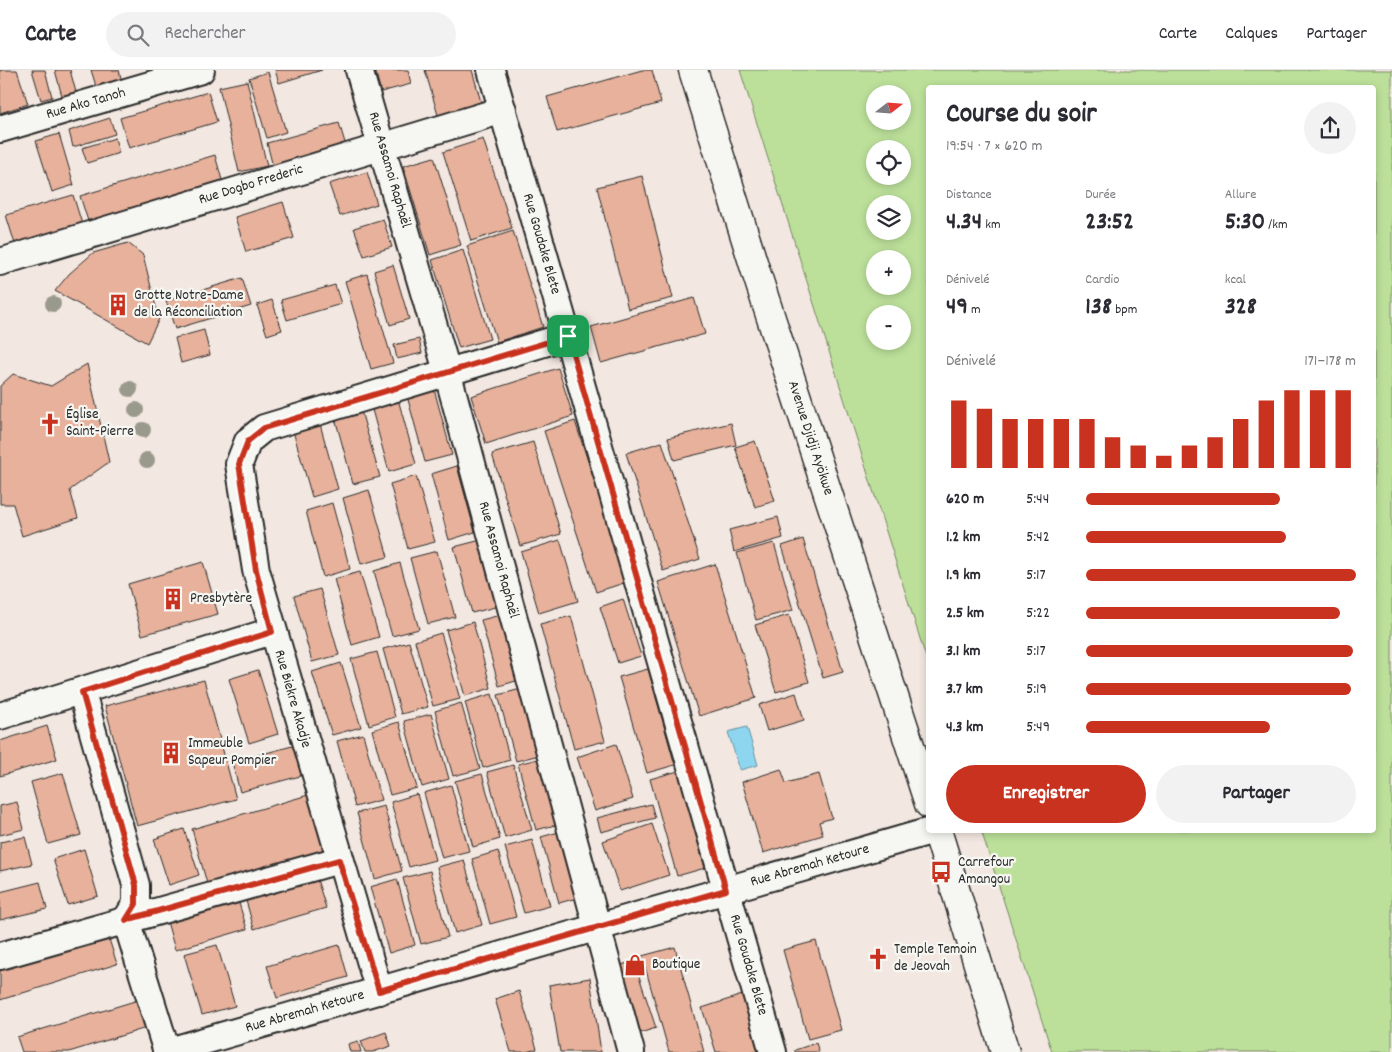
<!DOCTYPE html>
<html lang="fr">
<head>
<meta charset="utf-8">
<style>
  body { margin:0; font-family:Dekko,sans-serif; background:#f2f2f3; color:#2b2b33; height:100vh; display:flex; flex-direction:column; font-size:19px; white-space:nowrap }
  * { box-sizing:border-box; margin:0 }
  p { font-size:16px; color:#7c7c81 }
  .icon { flex:none; width:28px; height:28px; fill:none; stroke:currentColor; stroke-width:2; stroke-linecap:round; stroke-linejoin:round }
  .map { position:relative; flex:1; overflow:hidden }
  .panel { position:absolute; left:926px; top:15px; width:450px; height:748px; display:flex; flex-direction:column; background:#fff; border-radius:5px; box-shadow:0 2px 8px #0003 }
  .panel>* { flex:none }
  .needle { width:32px; rotate:73deg }
  .fabs { position:absolute; left:866px; top:15px; display:grid; gap:10px }
  .fabs a { display:grid; place-items:center; width:45px; height:45px; border-radius:50%; background:#fff; box-shadow:0 2px 8px #0003; font-size:25px }
  .pin { position:absolute; display:grid; place-items:center; width:42px; height:42px; color:#fff; margin:-21px; border-radius:10px; box-shadow:0 2px 8px #0006 }
  .round { display:grid; place-items:center; flex:none; width:52px; height:52px; border-radius:26px; background:#f2f2f3 }
  .overview { display:flex; align-items:center; justify-content:space-between; height:85px; padding:0 20px }
  h1 { font-size:28px; font-weight:700; line-height:38px }
  .figures { display:grid; grid-template-columns:repeat(3,1fr); gap:8px; height:85px; padding:5px 20px }
  .figures div { display:grid; align-content:center }
  .figures b { font-size:25px; font-weight:700 }
  .figures small { font-size:14px; font-weight:400 }
  .figures p { font-size:14px }
  .chart { height:140px; padding:10px 20px }
  .chart p { display:flex; justify-content:space-between }
  .chart svg { width:100%; height:90px; margin-top:5px; stroke:#c8321e; stroke-width:6 }
  .cta { display:flex; gap:10px; margin-top:auto; padding:10px 20px }
  .cta a { flex:1; height:58px; border-radius:30px; background:#c8321e; color:#fff; font-size:20px; font-weight:700; line-height:58px; text-align:center }
  .cta a+a { background:#f2f2f3; color:#2b2b33 }
  ul { padding:0 20px; list-style:none; font-size:16px }
  li { display:grid; grid-template-columns:80px 60px 1fr; align-items:center; height:38px }
  li i { height:12px; border-radius:6px; background:#c8321e }
  header { display:flex; align-items:center; gap:30px; box-sizing:border-box; height:70px; padding:0 25px; background:#fff; border-bottom:1px solid #e1e1e2 }
  header strong { font-size:24px }
  nav { display:flex; gap:28px; margin-inline-start:auto; font-size:18px }
  .search { width:350px; height:45px; background:#f2f2f3; display:flex; align-items:center; gap:12px; box-sizing:border-box; padding:0 18px; border-radius:28px; color:#7c7c81; font-size:19px }
  .map>svg:first-child { display:block }
  .green { fill:#bce09a; stroke:#748662; fill-rule:evenodd }
  .water { fill:#8ed6f0; stroke:#6692a1 }
  .building { fill:#e7b19b; stroke:#2b2b2b }
  .lines { fill:none; stroke-linecap:round; stroke-linejoin:round }
  .street-casing { stroke:#2b2b2b; stroke-width:30 }
  .secondary-casing { stroke:#2b2b2b; stroke-width:31 }
  .street { stroke:#f6f6f2; stroke-width:26 }
  .secondary { stroke:#f6f6f2; stroke-width:28 }
  .tree { fill:#99998c }
  .route-casing { stroke:#fff; stroke-width:10 }
  .route { stroke:#c8321e; stroke-width:6 }
  .labels { text-anchor:middle; dominant-baseline:central; stroke-width:4.5; stroke-linejoin:round; paint-order:stroke }
  .street-label { font-size:15px; fill:#2b2b2b; stroke:#f6f6f2 }
  .poi-label { font-size:15px; fill:#2b2b2b; stroke:#f6f6f2; text-anchor:start }
</style>
</head>
<body>
<header>
<strong>Carte</strong>
<div class="search"><svg class="icon" aria-label="search" viewBox="0 0 24 24"><circle cx="10" cy="10" r="6"/><path d="M15 15l6 6"/></svg>Rechercher</div>
<nav><a>Carte</a><a>Calques</a><a>Partager</a></nav>
</header>
<div class="map">
<svg width="1392" height="982" viewBox="0 0 1392 982">
  <rect width="100%" height="100%" fill="#f3e8e1"/>
  <filter id="ink" filterUnits="userSpaceOnUse"><feTurbulence type="fractalNoise" baseFrequency=".02" numOctaves="2"/><feDisplacementMap in="SourceGraphic" scale="10" xChannelSelector="R" yChannelSelector="G"/><feConvolveMatrix kernelMatrix="1 2 1 2 8 2 1 2 1" color-interpolation-filters="sRGB"/></filter>
  <g filter="url(#ink)">
    <!-- green -->
    <path class="green" d="M 740,0 L 1392,0 L 1392,982 L 1052,982 L 981,760 L 1374,760 L 1374,18 L 929,18 L 929,597 ZM 875,24 L 902,24 L 902,51 L 875,51 ZM 875,79 L 902,79 L 902,106 L 875,106 ZM 875,134 L 902,134 L 902,161 L 875,161 ZM 875,189 L 902,189 L 902,216 L 875,216 ZM 875,244 L 902,244 L 902,271 L 875,271 Z"/>
    <!-- water -->
    <polygon class="water" points="747,657 758,695 740,700 728,662"/>
    <!-- building -->
    <g class="building">
      <polygon points="0,0 17,0 28,34 0,43"/>
      <polygon points="32,0 45,0 52,27 41,30"/>
      <polygon points="55,0 70,0 77,26 63,30"/>
      <polygon points="91,0 119,0 122,12 97,19"/>
      <polygon points="275,0 322,0 279,13"/>
      <polygon points="375,0 408,0 411,14 381,22"/>
      <polygon points="425,0 472,0 483,39 440,52"/>
      <polygon points="642,0 652,0 661,33 557,62 547,27"/>
      <polygon points="268,2 286,62 267,68 249,8"/>
      <polygon points="247,11 267,96 239,102 219,17"/>
      <polygon points="208,22 217,52 129,78 120,48"/>
      <polygon points="110,48 115,64 73,77 69,61"/>
      <polygon points="339,53 346,76 273,97 267,73"/>
      <polygon points="59,64 74,115 52,122 36,71"/>
      <polygon points="115,68 119,83 87,93 82,78"/>
      <polygon points="483,69 512,158 471,171 443,82"/>
      <polygon points="215,85 222,110 88,151 80,126"/>
      <polygon points="434,87 461,175 430,185 403,96"/>
      <polygon points="367,102 377,134 340,146 329,114"/>
      <polygon points="642,106 673,228 628,239 597,117"/>
      <polygon points="73,125 82,154 15,174 6,145"/>
      <polygon points="283,132 294,168 246,182 235,147"/>
      <polygon points="383,149 392,177 364,186 354,158"/>
      <polygon points="513,161 543,257 497,272 467,176"/>
      <polygon points="128,173 143,185 159,249 147,273 55,221 69,204 93,183"/>
      <polygon points="463,180 490,269 459,278 432,190"/>
      <polygon points="393,195 409,249 390,255 374,201"/>
      <polygon points="367,204 393,293 371,299 345,211"/>
      <polygon points="242,208 251,236 175,259 166,231"/>
      <polygon points="335,215 341,234 287,250 281,230"/>
      <polygon points="694,228 705,264 601,293 591,257"/>
      <polygon points="272,230 282,260 267,265 257,235"/>
      <polygon points="204,260 210,285 181,293 175,268"/>
      <polygon points="419,269 422,283 397,289 394,275"/>
      <polygon points="87,294 109,392 70,420 78,448 22,466 13,434 0,434 0,316 13,304 51,316"/>
      <polygon points="558,298 573,346 486,374 471,326"/>
      <polygon points="434,319 452,385 425,392 407,326"/>
      <polygon points="398,329 416,394 389,402 371,336"/>
      <polygon points="361,341 380,407 353,414 335,348"/>
      <polygon points="575,351 627,512 596,522 544,361"/>
      <polygon points="731,353 736,375 674,390 668,368"/>
      <polygon points="320,354 338,419 312,427 293,361"/>
      <polygon points="755,371 775,431 755,437 735,377"/>
      <polygon points="533,372 561,464 520,476 492,384"/>
      <polygon points="662,372 700,489 663,501 626,383"/>
      <polygon points="457,396 475,462 449,470 431,404"/>
      <polygon points="416,406 435,472 408,479 390,414"/>
      <polygon points="369,420 388,487 361,494 343,428"/>
      <polygon points="332,433 350,499 323,507 306,441"/>
      <polygon points="778,447 783,468 734,482 729,460"/>
      <polygon points="803,469 843,602 823,608 782,476"/>
      <polygon points="481,470 499,536 472,543 454,477"/>
      <polygon points="560,470 578,531 539,543 521,482"/>
      <polygon points="774,473 793,540 756,550 737,483"/>
      <polygon points="437,481 455,547 428,554 410,488"/>
      <polygon points="203,492 218,544 142,565 128,514"/>
      <polygon points="400,493 419,559 392,566 374,501"/>
      <polygon points="715,494 756,628 699,646 658,512"/>
      <polygon points="360,502 379,567 352,575 334,509"/>
      <polygon points="320,519 339,585 312,592 294,526"/>
      <polygon points="623,529 641,586 618,593 600,537"/>
      <polygon points="508,543 526,608 499,616 481,550"/>
      <polygon points="789,545 809,612 776,622 755,555"/>
      <polygon points="571,546 605,671 574,679 540,554"/>
      <polygon points="473,552 491,618 465,626 446,560"/>
      <polygon points="441,563 460,629 433,636 415,571"/>
      <polygon points="409,572 428,637 401,644 383,579"/>
      <polygon points="377,582 395,647 369,655 351,589"/>
      <polygon points="341,593 361,657 332,665 312,602"/>
      <polygon points="648,599 675,695 647,703 619,607"/>
      <polygon points="258,600 278,664 249,673 229,609"/>
      <polygon points="204,610 236,729 137,756 105,636"/>
      <polygon points="525,618 543,684 516,691 498,625"/>
      <polygon points="796,623 804,650 767,661 759,635"/>
      <polygon points="492,624 510,690 483,698 465,632"/>
      <polygon points="461,633 480,699 453,706 435,641"/>
      <polygon points="431,644 449,709 422,717 404,651"/>
      <polygon points="399,652 417,718 390,725 372,660"/>
      <polygon points="47,656 57,689 0,706 0,671"/>
      <polygon points="363,664 381,730 355,737 337,671"/>
      <polygon points="616,674 633,729 595,741 577,687"/>
      <polygon points="296,675 304,705 240,722 232,692"/>
      <polygon points="545,687 563,753 536,760 518,694"/>
      <polygon points="513,695 532,760 505,768 487,702"/>
      <polygon points="781,699 786,713 819,704 832,748 819,752 823,765 763,783 742,712"/>
      <polygon points="678,701 705,798 677,806 650,709"/>
      <polygon points="63,703 81,765 48,774 31,712"/>
      <polygon points="482,704 500,769 473,777 455,711"/>
      <polygon points="451,715 469,781 442,788 424,723"/>
      <polygon points="417,724 435,790 409,797 391,732"/>
      <polygon points="308,725 326,787 209,821 192,759"/>
      <polygon points="17,732 24,759 0,765 0,736"/>
      <polygon points="651,734 655,748 601,762 597,748"/>
      <polygon points="384,736 402,801 375,809 357,743"/>
      <polygon points="652,754 669,805 620,821 603,771"/>
      <polygon points="184,759 199,805 169,815 154,769"/>
      <polygon points="566,760 584,826 559,833 541,767"/>
      <polygon points="25,767 32,794 0,801 0,772"/>
      <polygon points="532,770 550,836 524,843 505,777"/>
      <polygon points="84,779 98,826 68,835 53,789"/>
      <polygon points="498,781 516,847 490,854 472,789"/>
      <polygon points="464,790 482,855 455,863 437,797"/>
      <polygon points="430,801 448,867 421,874 403,808"/>
      <polygon points="316,806 326,838 254,859 245,827"/>
      <polygon points="397,809 415,875 389,883 370,817"/>
      <polygon points="40,812 47,839 0,850 0,822"/>
      <polygon points="237,827 247,859 175,880 166,848"/>
      <polygon points="108,866 117,894 0,930 0,899"/>
      <polygon points="816,871 841,960 808,969 783,880"/>
      <polygon points="217,875 235,936 202,945 184,884"/>
      <polygon points="339,875 348,907 277,928 267,896"/>
      <polygon points="675,877 704,982 669,982 642,886"/>
      <polygon points="634,891 656,958 637,964 615,897"/>
      <polygon points="590,908 601,982 560,982 549,915"/>
      <polygon points="519,921 537,979 526,982 511,982 495,929"/>
      <polygon points="742,925 760,982 716,982 702,938"/>
      <polygon points="138,930 146,958 69,982 22,982 17,967"/>
      <polygon points="386,962 391,976 373,982 365,982 361,971"/>
      <polygon points="358,971 361,982 350,982 348,974"/>
      <polygon points="816,973 819,982 795,982 795,980"/>
    </g>
    <g class="lines">
      <!-- street casing -->
      <g class="street-casing">
        <g id="street">
          <polyline points="359,0 447,301 631,982"/>
          <polyline points="491,0 773,982"/>
          <polyline points="0,59 201,0"/>
          <polyline points="0,192 503,40"/>
          <polyline points="82,623 136,815 136,834 126,850 167,982"/>
          <polyline points="0,646 272,561"/>
          <polyline points="0,886 339,790"/>
          <polyline points="379,921 256,500 239,394 248,371 264,358 567,266"/>
          <polyline points="166,982 934,760"/>
        </g>
      </g>
      <!-- secondary casing -->
      <g class="secondary-casing">
        <g id="secondary">
          <polyline points="693,0 757,205 929,734"/>
          <polyline points="937,760 1005,982"/>
        </g>
      </g>
      <!-- street -->
      <use href="#street" class="street"/>
      <!-- secondary -->
      <use href="#secondary" class="secondary"/>
    </g>
    <!-- trees -->
    <g class="tree">
      <circle cx="53" cy="234" r="8"/>
      <circle cx="130" cy="319" r="8"/>
      <circle cx="136" cy="340" r="8"/>
      <circle cx="143" cy="360" r="8"/>
      <circle cx="147" cy="390" r="8"/>
    </g>
  </g>
  <g class="lines" filter="url(#ink)">
    <!-- route casing -->
    <g class="route-casing">
      <polygon id="route" points="568,266 726,820 379,921 339,790 126,850 136,834 136,815 82,622 272,562 256,500 239,394 248,371 264,358"/>
    </g>
    <!-- route -->
    <use href="#route" class="route"/>
  </g>
  <!-- icons -->
  <defs>
    <g id="building-bare" transform="scale(1.725)"><path d="M-4-6H4V6H1V3H-1V6H-4ZM-2.5-4.3h1.7v1.8h-1.7ZM.8-4.3h1.7v1.8H.8ZM-2.5-1h1.7V.8h-1.7ZM.8-1h1.7V.8H.8Z" fill="#c8321e" stroke="#f6f6f2" stroke-width="2.5" paint-order="stroke"/></g>
    <g id="church-bare" transform="scale(1.725)"><path d="M-1.2-6h2.4v3.5h3.3v2.4h-3.3V6h-2.4V-.1h-3.3v-2.4h3.3Z" fill="#c8321e" stroke="#f6f6f2" stroke-width="2.5" paint-order="stroke"/></g>
    <g id="bus-bare" transform="scale(1.725)"><path d="M-5-6H5V4H4V6H2V4H-2V6H-4V4H-5ZM-3.5-4V0h7V-4ZM-3.5 1.2v1.5H-2V1.2ZM2 1.2v1.5H3.5V1.2Z" fill="#c8321e" stroke="#f6f6f2" stroke-width="2.5" paint-order="stroke"/></g>
    <g id="shop-bare" transform="scale(1.725)"><path d="M-5-2.5h2.3a2.7 3.5 0 0 1 5.4 0H5L5.5 6h-11ZM-1.5-2.5h3a1.5 2.3 0 0 0-3 0Z" fill="#c8321e" stroke="#f6f6f2" stroke-width="2.5" paint-order="stroke"/></g>
  </defs>
  <g fill-rule="evenodd">
    <use href="#building-bare" x="118" y="235"/>
    <use href="#church-bare" x="50" y="354"/>
    <use href="#building-bare" x="173" y="529"/>
    <use href="#building-bare" x="171" y="683"/>
    <use href="#bus-bare" x="941" y="802"/>
    <use href="#church-bare" x="878" y="889"/>
    <use href="#shop-bare" x="635" y="895"/>
  </g>
  <g class="labels">
    <!-- street labels -->
    <g class="street-label">
      <text transform="translate(86 34) rotate(-16)">Rue Ako Tanoh</text>
      <text transform="translate(389 100) rotate(74)">Rue Assamoi Raphaël</text>
      <text transform="translate(251 115) rotate(-17)">Rue Dogbo Frederic</text>
      <text transform="translate(541 174) rotate(74)">Rue Goudake Blete</text>
      <text transform="translate(810 368) rotate(72)">Avenue Djidji Ayökwe</text>
      <text transform="translate(498 490) rotate(75)">Rue Assamoi Raphaël</text>
      <text transform="translate(292 629) rotate(74)">Rue Biekre Akadje</text>
      <text transform="translate(810 796) rotate(-16)">Rue Abremah Ketoure</text>
      <text transform="translate(748 895) rotate(74)">Rue Goudake Blete</text>
      <text transform="translate(305 942) rotate(-16)">Rue Abremah Ketoure</text>
    </g>
    <!-- poi labels -->
    <g class="poi-label">
      <text x="134" y="226">Grotte Notre-Dame<tspan x="134" dy="17">de la Réconciliation</tspan></text>
      <text x="66" y="345">Église<tspan x="66" dy="17">Saint-Pierre</tspan></text>
      <text x="190" y="529">Presbytère</text>
      <text x="188" y="674">Immeuble<tspan x="188" dy="17">Sapeur Pompier</tspan></text>
      <text x="958" y="793">Carrefour<tspan x="958" dy="17">Amangou</tspan></text>
      <text x="894" y="880">Temple Temoin<tspan x="894" dy="17">de Jeovah</tspan></text>
      <text x="652" y="895">Boutique</text>
    </g>
  </g>
</svg>
<div class="fabs">
<a><svg class="needle" viewBox="-14 -14 28 28"><path d="M0-13l5 13h-10z" fill="#e53935"/><path d="M0 13l5-13h-10z" fill="#7c7c81"/></svg></a>
<a><svg class="icon" aria-label="locate" viewBox="0 0 24 24"><circle cx="12" cy="12" r="6"/><path d="M12 2v4M12 18v4M2 12h4M18 12h4"/></svg></a>
<a><svg class="icon" aria-label="layers" viewBox="0 0 24 24"><path d="M12 4l9 5-9 5-9-5zM3 14l9 5 9-5"/></svg></a>
<a>+</a>
<a>−</a>
</div>
<div class="pin" style="left:568px;top:266px;background:#1e9e55"><svg class="icon" aria-label="arrive" viewBox="0 0 24 24"><path d="M6 21V4h12l-3 4 3 4H6"/></svg></div>
<section class="panel">
<div class="overview"><div><h1>Course du soir</h1><p>19:54 · 7 × 620 m</p></div><a class="round"><svg class="icon" aria-label="share" viewBox="0 0 24 24"><path d="M12 15V3M7 8l5-5 5 5M5 13v7h14v-7"/></svg></a></div>
<div class="figures">
<div><p>Distance</p><b>4.34<small> km</small></b></div>
<div><p>Durée</p><b>23:52</b></div>
<div><p>Allure</p><b>5:30<small> /km</small></b></div>
</div>
<div class="figures">
<div><p>Dénivelé</p><b>49<small> m</small></b></div>
<div><p>Cardio</p><b>138<small> bpm</small></b></div>
<div><p>kcal</p><b>328</b></div>
</div>
<div class="chart"><p><span>Dénivelé</span>171–178 m</p>
<svg viewBox="0 0 160 44" preserveAspectRatio="none"><path d="M5 44V11M15 44V15M25 44V20M35 44V20M45 44V20M55 44V20M65 44V29M75 44V33M85 44V38M95 44V33M105 44V29M115 44V20M125 44V11M135 44V6M145 44V6M155 44V6"/></svg>
</div>
<ul>
<li><b>620 m</b>5:44<i style="width:72%"></i></li>
<li><b>1.2 km</b>5:42<i style="width:74%"></i></li>
<li><b>1.9 km</b>5:17<i style="width:100%"></i></li>
<li><b>2.5 km</b>5:22<i style="width:94%"></i></li>
<li><b>3.1 km</b>5:17<i style="width:99%"></i></li>
<li><b>3.7 km</b>5:19<i style="width:98%"></i></li>
<li><b>4.3 km</b>5:49<i style="width:68%"></i></li>
</ul>
<div class="cta"><a>Enregistrer</a><a>Partager</a></div>
</section>
</div>
</body>
</html>
